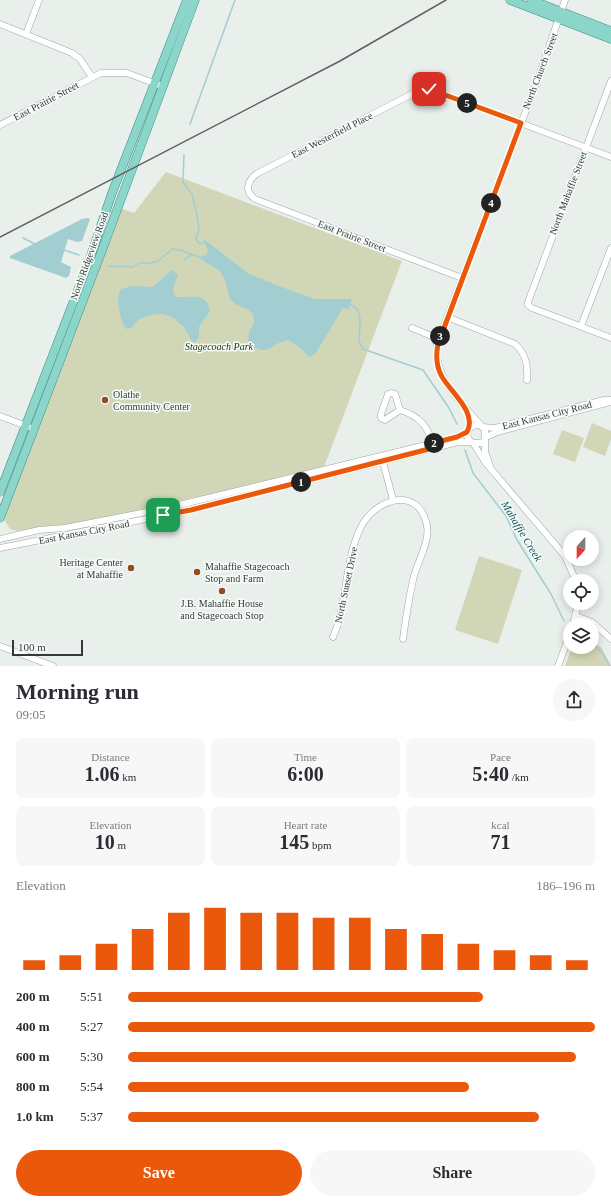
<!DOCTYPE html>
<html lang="en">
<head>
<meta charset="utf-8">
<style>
  body { margin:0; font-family:"Times New Roman",serif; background:#f7f7f7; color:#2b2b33; height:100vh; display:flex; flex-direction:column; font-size:15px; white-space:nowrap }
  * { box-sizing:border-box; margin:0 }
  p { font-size:13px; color:#7c7c81 }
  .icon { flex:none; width:22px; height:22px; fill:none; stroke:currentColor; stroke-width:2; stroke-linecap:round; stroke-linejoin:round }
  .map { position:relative; height:666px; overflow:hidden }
  .details { display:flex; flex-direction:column; background:#fff; flex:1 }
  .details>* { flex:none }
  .needle { width:26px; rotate:201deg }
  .fabs { position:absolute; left:563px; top:530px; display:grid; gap:8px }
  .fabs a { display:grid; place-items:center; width:36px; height:36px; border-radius:50%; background:#fff; box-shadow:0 2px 10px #0003; font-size:20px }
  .scale { position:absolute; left:12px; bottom:10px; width:71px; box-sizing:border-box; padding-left:4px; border:2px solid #363937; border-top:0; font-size:11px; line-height:14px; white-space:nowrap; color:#363937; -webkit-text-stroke:3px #f6fdf9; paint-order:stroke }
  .pin { position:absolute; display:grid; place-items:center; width:34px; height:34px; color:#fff; margin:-17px; border-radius:8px; box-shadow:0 2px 6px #0006 }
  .km { position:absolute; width:20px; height:20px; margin:-10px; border-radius:50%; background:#222; color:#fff; font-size:11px; line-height:20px; text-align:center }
  .round { display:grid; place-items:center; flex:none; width:42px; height:42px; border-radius:21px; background:#f7f7f7 }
  .summary { display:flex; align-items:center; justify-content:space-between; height:68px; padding:0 16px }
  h1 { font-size:22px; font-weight:700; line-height:30px }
  .metrics { display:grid; grid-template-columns:repeat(3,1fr); gap:6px; height:68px; padding:4px 16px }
  .metrics div { display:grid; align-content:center; border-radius:8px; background:#f7f7f7; text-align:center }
  .metrics b { font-size:20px; font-weight:700 }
  .metrics small { font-size:11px; font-weight:400 }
  .metrics p { font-size:11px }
  .chart { height:112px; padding:8px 16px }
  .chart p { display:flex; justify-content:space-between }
  .chart svg { width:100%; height:72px; margin-top:4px; stroke:#ea580c; stroke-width:6 }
  .button { display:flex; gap:8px; margin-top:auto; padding:8px 16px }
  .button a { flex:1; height:46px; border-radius:24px; background:#ea580c; color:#fff; font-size:16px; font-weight:700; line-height:46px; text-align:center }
  .button a+a { background:#f7f7f7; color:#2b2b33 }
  ul { padding:0 16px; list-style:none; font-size:13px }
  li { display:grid; grid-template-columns:64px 48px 1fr; align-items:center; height:30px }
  li i { height:10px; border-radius:5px; background:#ea580c }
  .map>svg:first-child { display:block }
  .green { fill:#d1d6b6 }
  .water { fill:#a2ced2 }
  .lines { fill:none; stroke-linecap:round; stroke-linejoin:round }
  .stream { stroke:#a2ced2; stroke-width:1.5 }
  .minor-casing { stroke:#a0a6a2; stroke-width:7 }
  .major-casing { stroke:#3c8c80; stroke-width:9 }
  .minor { stroke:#fff; stroke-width:6 }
  .major { stroke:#8cd5ca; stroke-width:8 }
  .rail { stroke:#5d615e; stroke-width:1.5 }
  .route-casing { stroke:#fff; stroke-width:8 }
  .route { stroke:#ea580c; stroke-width:5 }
  .poi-dot { fill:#924d22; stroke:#f6fdf9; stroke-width:1.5 }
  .labels { text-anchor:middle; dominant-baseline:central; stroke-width:3; stroke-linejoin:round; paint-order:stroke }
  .street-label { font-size:10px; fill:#363937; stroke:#f6fdf9 }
  .park-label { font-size:10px; font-style:italic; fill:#292d02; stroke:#f6fdf9 }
  .poi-label { font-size:10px; fill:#363937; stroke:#f6fdf9; text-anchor:start }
  .water-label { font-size:11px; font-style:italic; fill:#125257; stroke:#f6fdf9 }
</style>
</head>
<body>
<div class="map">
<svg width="611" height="666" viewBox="0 0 611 666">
  <rect width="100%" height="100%" fill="#e9efeb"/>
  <!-- green -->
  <g class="green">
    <polygon points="166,172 402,261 324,467 226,491 168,503 156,508 60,527 41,527 18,531 10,529 4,519 120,208 134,213"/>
    <polygon points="592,423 611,431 611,439 605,456 583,447"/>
    <polygon points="562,430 584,438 575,462 553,454"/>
    <polygon points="479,556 522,570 498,644 455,630"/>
    <polygon points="592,643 601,647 611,666 565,666 572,647 592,647"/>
  </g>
  <!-- water -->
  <g class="water">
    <polygon points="88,218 90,219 82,241 77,242 68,239 61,262 71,267 69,276 66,278 10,258 10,256 82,219"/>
    <path d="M 205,240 L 249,274 L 279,286 L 315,299 L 352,299 L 349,309 L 343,308 L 315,354 L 309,357 L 299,347 L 288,340 C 266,345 271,357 248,344 L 249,332 L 254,322 L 253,314 L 247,309 L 237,305 L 230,299 L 225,280 L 220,271 L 200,259 L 202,256 L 207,255 L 208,249 L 203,241 Z"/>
    <path d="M 171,270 L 178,275 L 173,288 L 174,295 L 177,297 C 192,298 207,292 210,311 L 199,327 L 199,337 L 195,342 L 193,343 L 184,327 C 180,325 179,322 175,319 C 163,311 151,314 140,319 C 136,321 134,326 131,328 L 127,329 C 120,323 115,297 121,289 L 132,286 L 153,287 Z"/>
  </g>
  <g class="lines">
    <!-- stream -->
    <g class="stream">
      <polyline points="190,124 235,0"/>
      <polyline points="184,155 183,182 192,194 197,215 199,228 196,239 199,243 204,243"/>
      <polyline points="23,238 35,244"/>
      <polyline points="64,250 79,255"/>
      <polyline points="184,261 187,257 192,255"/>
      <polyline points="108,266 133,267 139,263 150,263 158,261 172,249 180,250 202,258"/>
      <path d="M 349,304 C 365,309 359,328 359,340 C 359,343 362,346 363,349 L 423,370 L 449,408 L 457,424"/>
      <polyline points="465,450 473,473 506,516 517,540 551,594 564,621"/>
      <polyline points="592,644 602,652 610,666"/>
    </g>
    <!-- minor casing -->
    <g class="minor-casing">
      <g id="minor">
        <polyline points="0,24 72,53 80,59 92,77"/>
        <polyline points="26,34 39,0"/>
        <polyline points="611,81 528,302 528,305 532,308 611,338"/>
        <polyline points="0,125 101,73 127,73 159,85"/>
        <path d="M 462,278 L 255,199 C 244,191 247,180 258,173 L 416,92 L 425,89 L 435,91 L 611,157"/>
        <path d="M 447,317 L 515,344 C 526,354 528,365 527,380"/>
        <polyline points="581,326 611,248"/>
        <polyline points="412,328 439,339"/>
        <path d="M 400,410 L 385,420 L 381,418 L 381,414 L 388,394 L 391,393 L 395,394 L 400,410 C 419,416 429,426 433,447"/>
        <polyline points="0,416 29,427"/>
        <path d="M 479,425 L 472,426 L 467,432 L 468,439 L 473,443 L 481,443 L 485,440 L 485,430 C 464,405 433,380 437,344 L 538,79 L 565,0"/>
        <polyline points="482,427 495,428 604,400 611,400"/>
        <polyline points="486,437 497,432 611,402"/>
        <polyline points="485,440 485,452 490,466"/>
        <polyline points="473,443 485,462 565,556 576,581"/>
        <polyline points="382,458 393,500"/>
        <polyline points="0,539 39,530 65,528 167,508 430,444 457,437 467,432"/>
        <polyline points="0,548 191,510 458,442 470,442"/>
        <polyline points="576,616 592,622 611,639"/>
        <polyline points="573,625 578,603"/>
        <path d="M 333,637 C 348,602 344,561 361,527 C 375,499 419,484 427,526 C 430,541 418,561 414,576 C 409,597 406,617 403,639"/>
        <polyline points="0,646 53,666"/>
        <polyline points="558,666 570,634"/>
      </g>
    </g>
    <!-- major casing -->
    <g class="major-casing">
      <g id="major">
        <polyline points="510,0 611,39"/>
        <polyline points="531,0 611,31"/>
        <polyline points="0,492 88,264 112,193 187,0"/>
        <polyline points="0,518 101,253 195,0"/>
      </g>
    </g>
    <!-- minor -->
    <use href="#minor" class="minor"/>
    <!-- major -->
    <use href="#major" class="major"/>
    <!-- rail -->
    <polyline class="rail" points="0,237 340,61 446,0"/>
  </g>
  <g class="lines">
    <!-- route casing -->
    <g class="route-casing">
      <path id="route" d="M 163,515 L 191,510 L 433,448 L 433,443 L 457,437 L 467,432 C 478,412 449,391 441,375 C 436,365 436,354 438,344 L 521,123 L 429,89"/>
    </g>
    <!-- route -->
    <use href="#route" class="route"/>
  </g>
  <!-- markers -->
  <g class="poi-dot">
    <circle cx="105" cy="400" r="4"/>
    <circle cx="131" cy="568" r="4"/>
    <circle cx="197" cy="572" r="4"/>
    <circle cx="222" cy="591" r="4"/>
  </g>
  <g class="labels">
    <!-- street labels -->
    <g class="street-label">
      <text transform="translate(540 71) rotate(-69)">North Church Street</text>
      <text transform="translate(46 101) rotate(-28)">East Prairie Street</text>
      <text transform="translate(332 135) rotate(-27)">East Westerfield Place</text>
      <text transform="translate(568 193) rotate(-69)">North Mahaffie Street</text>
      <text transform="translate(352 236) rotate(21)">East Prairie Street</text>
      <text transform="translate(89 256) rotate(-70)">North Ridgeview Road</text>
      <text transform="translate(547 415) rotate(-14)">East Kansas City Road</text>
      <text transform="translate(84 532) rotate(-11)">East Kansas City Road</text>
      <text transform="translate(346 585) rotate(-78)">North Sunset Drive</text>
    </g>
    <!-- park labels -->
    <g class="park-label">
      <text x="219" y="346">Stagecoach Park</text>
    </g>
    <!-- poi labels -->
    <g class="poi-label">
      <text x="113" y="394">Olathe<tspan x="113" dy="12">Community Center</tspan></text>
      <text x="123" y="562" text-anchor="end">Heritage Center<tspan x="123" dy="12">at Mahaffie</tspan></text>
      <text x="205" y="566">Mahaffie Stagecoach<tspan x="205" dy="12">Stop and Farm</tspan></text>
      <text x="222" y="603" text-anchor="middle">J.B. Mahaffie House<tspan x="222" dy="12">and Stagecoach Stop</tspan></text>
    </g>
    <!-- water labels -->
    <g class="water-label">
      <text transform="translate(522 531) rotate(59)">Mahaffie Creek</text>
    </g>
  </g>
</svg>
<div class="fabs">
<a><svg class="needle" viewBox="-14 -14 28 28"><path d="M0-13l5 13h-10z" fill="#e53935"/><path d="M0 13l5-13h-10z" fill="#7c7c81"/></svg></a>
<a><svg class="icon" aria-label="locate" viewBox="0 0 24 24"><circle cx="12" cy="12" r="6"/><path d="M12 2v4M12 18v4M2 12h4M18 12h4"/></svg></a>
<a><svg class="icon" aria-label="layers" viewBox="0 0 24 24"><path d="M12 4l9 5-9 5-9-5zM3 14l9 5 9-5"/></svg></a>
</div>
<div class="scale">100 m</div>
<div class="pin" style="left:163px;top:515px;background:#1e9e55"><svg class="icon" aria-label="arrive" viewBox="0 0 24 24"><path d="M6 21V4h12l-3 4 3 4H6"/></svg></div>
<div class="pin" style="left:429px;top:89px;background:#d93025"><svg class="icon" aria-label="check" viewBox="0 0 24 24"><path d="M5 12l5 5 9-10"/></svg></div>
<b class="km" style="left:301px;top:482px">1</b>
<b class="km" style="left:434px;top:443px">2</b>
<b class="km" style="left:440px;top:336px">3</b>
<b class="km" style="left:491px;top:203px">4</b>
<b class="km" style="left:467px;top:103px">5</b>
</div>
<section class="details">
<div class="summary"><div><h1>Morning run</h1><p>09:05</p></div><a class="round"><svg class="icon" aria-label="share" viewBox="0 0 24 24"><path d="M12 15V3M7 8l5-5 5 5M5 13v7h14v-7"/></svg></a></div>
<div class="metrics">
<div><p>Distance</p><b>1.06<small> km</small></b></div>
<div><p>Time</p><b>6:00</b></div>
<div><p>Pace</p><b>5:40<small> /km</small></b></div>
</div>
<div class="metrics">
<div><p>Elevation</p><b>10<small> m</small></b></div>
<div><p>Heart rate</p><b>145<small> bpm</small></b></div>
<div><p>kcal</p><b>71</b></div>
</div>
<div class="chart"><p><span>Elevation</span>186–196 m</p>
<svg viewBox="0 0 160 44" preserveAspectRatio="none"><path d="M5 44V38M15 44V35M25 44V28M35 44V19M45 44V9M55 44V6M65 44V9M75 44V9M85 44V12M95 44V12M105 44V19M115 44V22M125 44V28M135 44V32M145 44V35M155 44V38"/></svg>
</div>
<ul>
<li><b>200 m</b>5:51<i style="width:76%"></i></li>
<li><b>400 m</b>5:27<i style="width:100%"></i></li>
<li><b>600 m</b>5:30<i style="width:96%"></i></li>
<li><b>800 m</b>5:54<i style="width:73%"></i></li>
<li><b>1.0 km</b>5:37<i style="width:88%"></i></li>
</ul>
<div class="button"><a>Save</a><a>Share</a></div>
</section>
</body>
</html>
